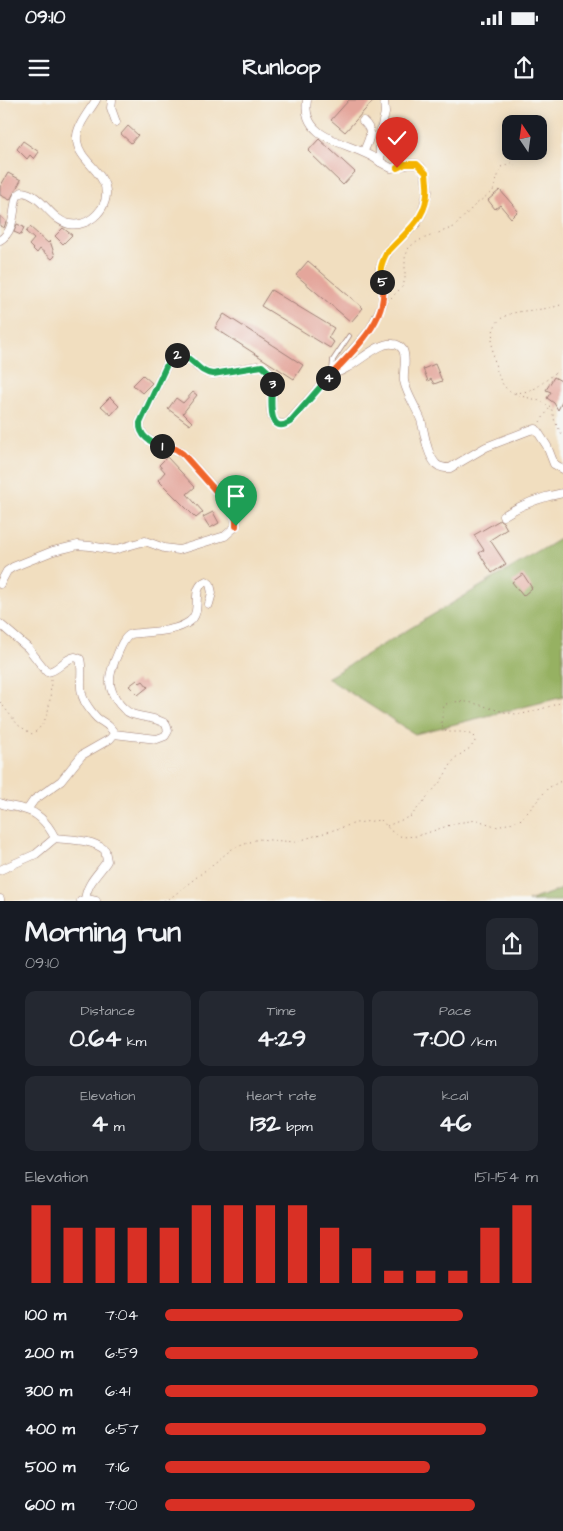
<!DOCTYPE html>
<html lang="en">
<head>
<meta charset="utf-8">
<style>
  body { margin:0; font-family:"Architects Daughter",sans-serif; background:#242831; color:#f1f3f6; height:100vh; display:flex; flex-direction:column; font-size:19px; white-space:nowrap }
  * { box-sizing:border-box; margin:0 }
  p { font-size:16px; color:#9ea1a6 }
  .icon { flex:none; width:28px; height:28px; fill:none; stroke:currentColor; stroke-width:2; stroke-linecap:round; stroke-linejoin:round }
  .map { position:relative; height:801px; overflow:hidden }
  .sheet { display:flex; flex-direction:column; background:#171b24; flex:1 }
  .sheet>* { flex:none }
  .needle { width:32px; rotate:347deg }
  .buttons { position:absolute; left:502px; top:15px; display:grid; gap:10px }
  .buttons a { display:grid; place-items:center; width:45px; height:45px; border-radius:10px; background:#171b24; box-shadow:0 2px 12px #0003; font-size:25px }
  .pin { position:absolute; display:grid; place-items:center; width:42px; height:42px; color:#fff; margin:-51px -21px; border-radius:50% 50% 50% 0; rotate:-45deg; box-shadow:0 0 5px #0007 }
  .pin .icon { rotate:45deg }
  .km { position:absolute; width:25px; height:25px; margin:-12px; border-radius:50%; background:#222; color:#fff; font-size:14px; line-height:25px; text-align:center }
  .round { display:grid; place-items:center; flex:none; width:52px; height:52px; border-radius:10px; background:#242831 }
  .headline { display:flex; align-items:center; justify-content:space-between; height:85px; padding:0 25px }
  h1 { font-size:28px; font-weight:800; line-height:38px }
  .metrics { display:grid; grid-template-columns:repeat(3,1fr); gap:8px; height:85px; padding:5px 25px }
  .metrics div { display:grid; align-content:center; border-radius:10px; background:#242831; text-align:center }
  .metrics b { font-size:25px; font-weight:800 }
  .metrics small { font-size:14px; font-weight:400 }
  .metrics p { font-size:14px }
  .chart { height:140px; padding:10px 25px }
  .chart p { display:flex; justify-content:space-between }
  .chart svg { width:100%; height:90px; margin-top:5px; stroke:#d93025; stroke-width:6 }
  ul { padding:0 25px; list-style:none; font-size:16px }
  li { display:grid; grid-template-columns:80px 60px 1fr; align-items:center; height:38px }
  li i { height:12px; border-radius:6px; background:#d93025 }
  .status { display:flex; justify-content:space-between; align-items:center; height:35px; padding:0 25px; background:#171b24; direction:ltr }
  .status svg { height:14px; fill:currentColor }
  header { display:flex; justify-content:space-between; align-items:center; height:65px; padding:0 25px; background:#171b24; font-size:22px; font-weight:800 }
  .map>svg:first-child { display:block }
  .forest { fill:#96b162; stroke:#706846 }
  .building { fill:#e4a69b }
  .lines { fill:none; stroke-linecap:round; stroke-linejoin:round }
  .service-casing { stroke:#9e7e75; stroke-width:5.5 }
  .minor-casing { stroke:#9e7e75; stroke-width:9 }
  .path { stroke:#9e7e75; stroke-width:1; stroke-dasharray:1 4; stroke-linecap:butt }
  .service { stroke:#fff; stroke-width:4 }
  .minor { stroke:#fff; stroke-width:8 }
  .split-1-casing { stroke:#fff; stroke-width:10 }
  .split-2-casing { stroke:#fff; stroke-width:10 }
  .split-3-casing { stroke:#fff; stroke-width:10 }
  .split-4-casing { stroke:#fff; stroke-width:10 }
  .split-5-casing { stroke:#fff; stroke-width:10 }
  .split-6-casing { stroke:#fff; stroke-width:10 }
  .split-7-casing { stroke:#fff; stroke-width:10 }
  .split-1 { stroke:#f0652b; stroke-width:6 }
  .split-2 { stroke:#22a559; stroke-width:6 }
  .split-3 { stroke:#22a559; stroke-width:6 }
  .split-4 { stroke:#22a559; stroke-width:6 }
  .split-5 { stroke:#f0652b; stroke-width:6 }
  .split-6 { stroke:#f5b400; stroke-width:6 }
  .split-7 { stroke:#f5b400; stroke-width:6 }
</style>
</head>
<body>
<div class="status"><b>09:10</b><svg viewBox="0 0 49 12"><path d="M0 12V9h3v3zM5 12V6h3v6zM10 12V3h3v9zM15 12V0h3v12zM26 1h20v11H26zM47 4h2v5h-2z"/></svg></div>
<header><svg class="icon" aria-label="menu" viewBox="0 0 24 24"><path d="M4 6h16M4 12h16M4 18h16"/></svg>Runloop<svg class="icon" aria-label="share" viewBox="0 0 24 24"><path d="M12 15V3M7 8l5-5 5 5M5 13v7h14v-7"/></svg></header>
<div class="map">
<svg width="563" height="801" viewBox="0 0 563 801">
  <rect width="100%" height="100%" fill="#f6f6f2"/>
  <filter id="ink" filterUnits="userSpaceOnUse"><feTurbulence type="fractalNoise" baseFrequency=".02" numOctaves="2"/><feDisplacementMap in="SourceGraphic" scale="10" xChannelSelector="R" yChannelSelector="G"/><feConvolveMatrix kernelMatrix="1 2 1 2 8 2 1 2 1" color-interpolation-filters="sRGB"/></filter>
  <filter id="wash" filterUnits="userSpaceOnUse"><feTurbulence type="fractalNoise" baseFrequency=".0096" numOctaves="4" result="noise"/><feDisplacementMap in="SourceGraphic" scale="20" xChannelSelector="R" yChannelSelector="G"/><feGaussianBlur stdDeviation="1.12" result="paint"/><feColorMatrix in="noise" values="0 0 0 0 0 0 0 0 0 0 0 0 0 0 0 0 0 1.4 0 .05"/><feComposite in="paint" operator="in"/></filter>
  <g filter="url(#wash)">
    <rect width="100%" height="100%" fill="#f1debf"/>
    <!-- forest -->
    <g class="forest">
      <polygon points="563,437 563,597 415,634 327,578"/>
      <polygon points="562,789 563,801 528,801"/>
    </g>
    <g id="blocks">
      <!-- building -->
      <g class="building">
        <polygon points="349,0 374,0 345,32 331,20"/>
        <polygon points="128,26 138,35 131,43 121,34"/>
        <polygon points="319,39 355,72 343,85 308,51"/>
        <polygon points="23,41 39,52 34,59 30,55 27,59 17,49"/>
        <polygon points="8,73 21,80 10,100 0,95 0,87"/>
        <polygon points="500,90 518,111 511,118 500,105 495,109 488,100"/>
        <polygon points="0,115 6,122 4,128 0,126"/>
        <polygon points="17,124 24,127 21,135 14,132"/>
        <polygon points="30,127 48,143 50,141 55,156 52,159 40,149 37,153 29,145 34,139 26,132"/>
        <polygon points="63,128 72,135 63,144 55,136"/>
        <polygon points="308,161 363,208 351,222 296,175"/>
        <polygon points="271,190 334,228 328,238 334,242 330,248 261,206"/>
        <polygon points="224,214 303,265 294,279 215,228"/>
        <polygon points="435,264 442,281 434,284 431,279 428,281 423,269"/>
        <polygon points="143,275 152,283 142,293 133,285"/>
        <polygon points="554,277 563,282 563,300 558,310 554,303 547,298 551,292 546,290"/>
        <polygon points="193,292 197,295 183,313 192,322 190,325 168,309 176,298 183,303"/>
        <polygon points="110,297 119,306 111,315 101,306"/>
        <polygon points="167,357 195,387 187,394 203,412 196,418 158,380 165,372 159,365"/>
        <polygon points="213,412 219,423 210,428 203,417"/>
        <polygon points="500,420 503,422 507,429 490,440 506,464 492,473 479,453 484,450 474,435"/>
        <polygon points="523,474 532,488 523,496 512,482"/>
        <polygon points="137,580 140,583 143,581 148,587 138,595 129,586"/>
      </g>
    </g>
  </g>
  <g filter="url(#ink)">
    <use href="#blocks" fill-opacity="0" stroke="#9e7e75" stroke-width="1"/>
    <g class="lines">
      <!-- service casing -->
      <g class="service-casing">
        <polyline id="service" points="332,271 333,260 349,236"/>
      </g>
      <!-- minor casing -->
      <g class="minor-casing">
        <g id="minor">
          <polyline points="112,0 111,8 116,22"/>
          <path d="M 307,0 C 300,43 356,42 380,62"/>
          <path d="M 363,21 C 375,32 369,38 364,51"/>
          <path d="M 0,140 C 14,132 13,113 16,99 L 18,95 L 22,92 C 42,94 50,120 69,124 C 90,128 111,106 105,86 C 100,69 79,59 77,41 C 75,27 89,12 96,0"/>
          <path d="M 332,274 C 351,271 377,241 393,244 C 397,244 401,247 403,250 C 407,259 403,271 404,281 C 407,295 416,307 421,320 C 425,333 426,353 436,364 C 440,368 445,368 450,368 L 486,347 L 530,330 L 536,329 L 547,346 L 554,364 L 563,369"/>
          <path d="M 503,416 C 522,404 541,397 563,393"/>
          <path d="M 0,484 L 7,471 L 13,467 L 53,451 L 66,448 L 78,445 L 90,446 L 114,450 L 145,441 L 164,448 L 179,450 L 225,436 L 236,426 L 236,420 L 230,404 L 222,397 L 183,354 C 170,343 139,347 140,323 L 169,260 C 174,255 178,253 185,255 C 194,263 201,273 213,274 L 258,266 L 266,268 C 282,282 263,309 276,323 L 287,324 L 370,230 L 382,205 L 384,190 L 380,168 L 383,160 L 391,148 L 416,124 L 422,113 L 428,91 L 425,73 L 421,67 L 417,64 L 411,64 L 391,68 L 380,62 L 380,34 L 385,13 L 384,0"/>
          <path d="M 0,524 L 28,548 L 47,572 C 59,571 63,559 75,557 L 80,559 C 84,574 77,588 85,602 C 88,607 93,614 97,618 C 103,623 111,625 114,634 L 110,639 L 82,655 L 61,681 L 34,700 L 27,710"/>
          <path d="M 114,634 L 157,639 L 165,636 L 168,631 L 166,624 C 156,617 144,618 132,614 C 120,609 109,592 110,579 C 110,573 113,566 115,560 C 119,552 122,538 131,534 C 149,531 173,533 189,522 C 204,512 189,489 206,481 L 210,484 L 212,493 L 209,504"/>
          <path d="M 0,703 C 8,707 15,706 23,709 C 38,712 48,724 55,738"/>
          <path d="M 55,738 C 71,740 91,739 105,750 L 107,761 C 98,775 87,782 85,800"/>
          <polyline points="0,770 36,754 55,738"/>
          <polyline points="0,799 0,801"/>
          <polyline points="81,801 87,799 96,801"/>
        </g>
      </g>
      <!-- path -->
      <g class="path">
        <polyline points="391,198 403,186 405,179 405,158 409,147 420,140 454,127 475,105 493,91 501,67 510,63 515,65"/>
        <polyline points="515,293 524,292 536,288 563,267"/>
        <polyline points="549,306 551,307 555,322 563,336"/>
        <path d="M 540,322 L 549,309 L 548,306 C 538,296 519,300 506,288 C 497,279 495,263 493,252 C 485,199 532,217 563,204"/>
        <path d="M 0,602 L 18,625 L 32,634 C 51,622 50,600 51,580"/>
        <path d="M 387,726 L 411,716 L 441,681 L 455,658 L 470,648 L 475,642 L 473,635 L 462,632 L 447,632 L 441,624 L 444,605 C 467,594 494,613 517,614 C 526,615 553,605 563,602"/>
        <polyline points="164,801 173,796 232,749 258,739 295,742 356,723 381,720 391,731 402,737 418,736 456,723 477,720 498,727 522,719 548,688 563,680"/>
      </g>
      <!-- service -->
      <use href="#service" class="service"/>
      <!-- minor -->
      <use href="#minor" class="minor"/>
    </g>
  </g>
  <g class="lines" filter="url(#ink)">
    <!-- split-1 casing -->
    <g class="split-1-casing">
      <polyline id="split-1" points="162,346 176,349 183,354 222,398 230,404 236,420 236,426"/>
    </g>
    <!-- split-2 casing -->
    <g class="split-2-casing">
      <path id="split-2" d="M 162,346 C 151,343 139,336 140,323 L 169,260 L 177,255"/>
    </g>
    <!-- split-3 casing -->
    <g class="split-3-casing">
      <path id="split-3" d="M 177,255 C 191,253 197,273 213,274 L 262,266 L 271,274 L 272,284"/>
    </g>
    <!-- split-4 casing -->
    <g class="split-4-casing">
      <path id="split-4" d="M 272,284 C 272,296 266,337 290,322 L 328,278"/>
    </g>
    <!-- split-5 casing -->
    <g class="split-5-casing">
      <path id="split-5" d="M 328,278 C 351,253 391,219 382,182"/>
    </g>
    <!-- split-6 casing -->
    <g class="split-6-casing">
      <path id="split-6" d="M 382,182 C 379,171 381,164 386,154 C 406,131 430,118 427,84"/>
    </g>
    <!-- split-7 casing -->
    <g class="split-7-casing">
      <polyline id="split-7" points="397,68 405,64 417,64 426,73 427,84"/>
    </g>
    <!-- split-1 -->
    <use href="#split-1" class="split-1"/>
    <!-- split-2 -->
    <use href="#split-2" class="split-2"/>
    <!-- split-3 -->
    <use href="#split-3" class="split-3"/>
    <!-- split-4 -->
    <use href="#split-4" class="split-4"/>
    <!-- split-5 -->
    <use href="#split-5" class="split-5"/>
    <!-- split-6 -->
    <use href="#split-6" class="split-6"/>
    <!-- split-7 -->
    <use href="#split-7" class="split-7"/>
  </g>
</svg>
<div class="buttons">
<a><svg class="needle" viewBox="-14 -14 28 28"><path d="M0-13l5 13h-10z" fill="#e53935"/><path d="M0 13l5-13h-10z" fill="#9ea1a6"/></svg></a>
</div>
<div class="pin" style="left:236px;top:426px;background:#1e9e55"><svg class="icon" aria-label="arrive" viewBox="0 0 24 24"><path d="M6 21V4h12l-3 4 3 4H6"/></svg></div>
<div class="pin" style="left:397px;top:68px;background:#d93025"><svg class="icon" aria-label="check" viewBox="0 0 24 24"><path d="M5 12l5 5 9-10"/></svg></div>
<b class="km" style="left:162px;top:346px">1</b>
<b class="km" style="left:177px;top:255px">2</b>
<b class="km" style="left:272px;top:284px">3</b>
<b class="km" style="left:328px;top:278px">4</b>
<b class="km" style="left:382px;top:182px">5</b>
</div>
<section class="sheet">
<div class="headline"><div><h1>Morning run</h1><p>09:10</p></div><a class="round"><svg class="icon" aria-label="share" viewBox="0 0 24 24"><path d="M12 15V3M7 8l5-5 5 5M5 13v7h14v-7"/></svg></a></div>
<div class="metrics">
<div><p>Distance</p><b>0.64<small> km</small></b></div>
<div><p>Time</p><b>4:29</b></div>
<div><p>Pace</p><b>7:00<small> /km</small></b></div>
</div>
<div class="metrics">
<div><p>Elevation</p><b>4<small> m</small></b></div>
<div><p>Heart rate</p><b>132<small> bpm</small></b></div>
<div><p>kcal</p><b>46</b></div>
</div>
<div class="chart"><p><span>Elevation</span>151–154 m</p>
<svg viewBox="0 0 160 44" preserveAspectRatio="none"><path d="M5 44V6M15 44V17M25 44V17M35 44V17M45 44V17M55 44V6M65 44V6M75 44V6M85 44V6M95 44V17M105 44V27M115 44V38M125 44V38M135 44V38M145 44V17M155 44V6"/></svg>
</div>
<ul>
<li><b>100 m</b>7:04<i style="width:80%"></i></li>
<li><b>200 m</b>6:59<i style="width:84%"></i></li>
<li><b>300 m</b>6:41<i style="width:100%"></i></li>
<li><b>400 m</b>6:57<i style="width:86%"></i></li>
<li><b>500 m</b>7:16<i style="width:71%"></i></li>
<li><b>600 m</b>7:00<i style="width:83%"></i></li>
</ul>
</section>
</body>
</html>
